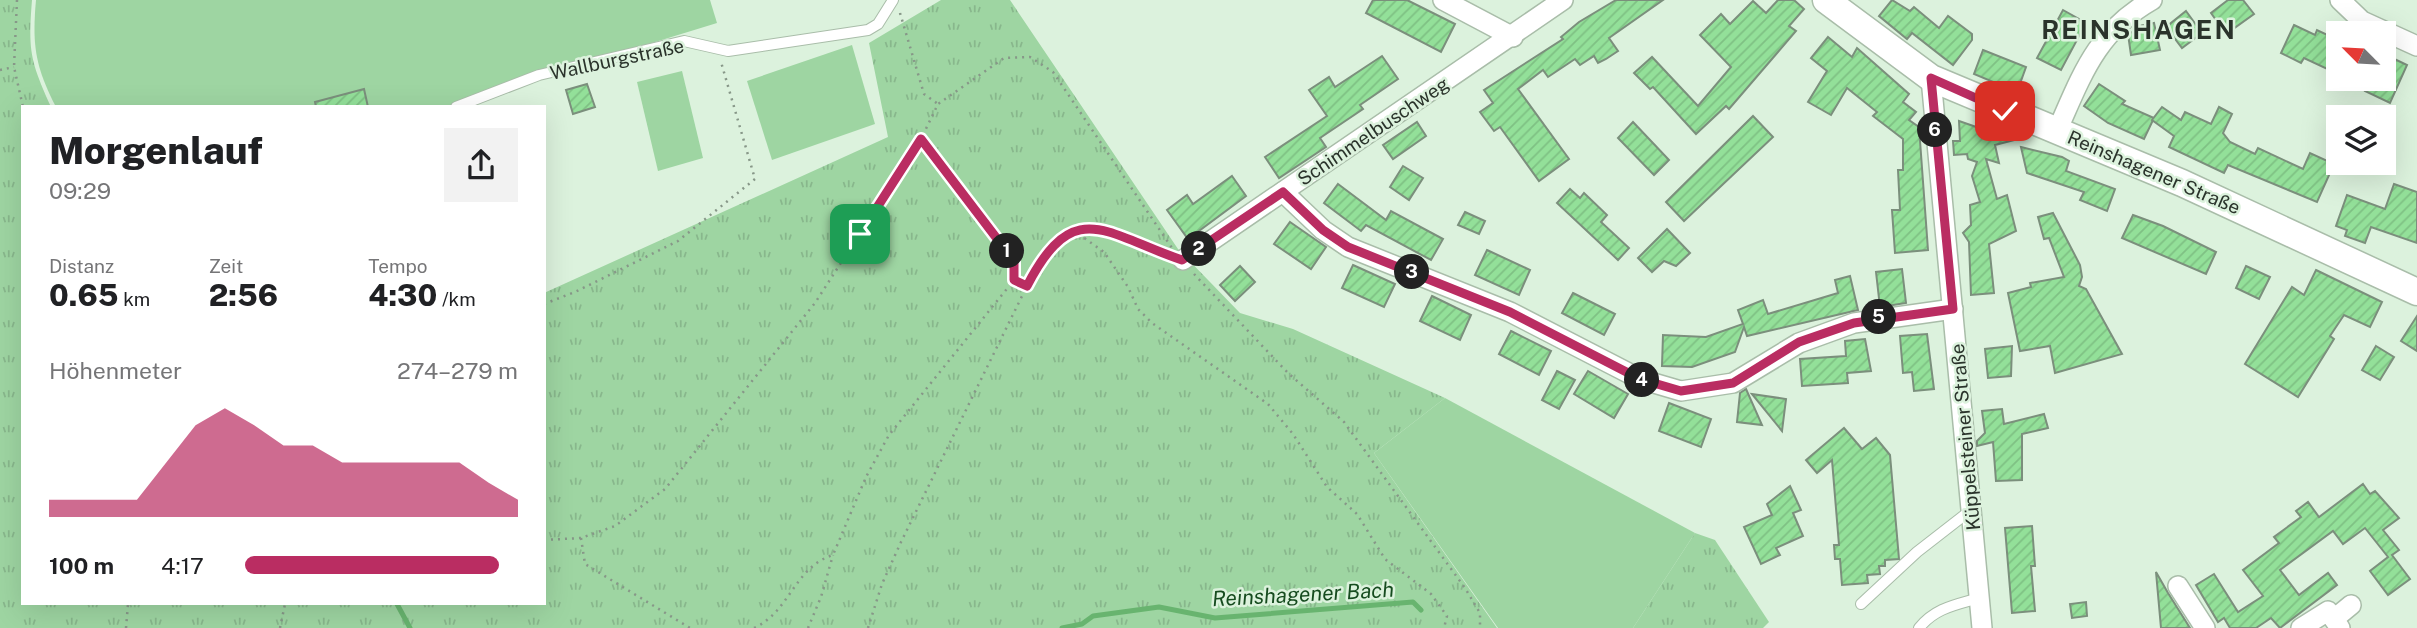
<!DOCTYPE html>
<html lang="de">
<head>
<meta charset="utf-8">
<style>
  body { margin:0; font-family:"Public Sans",sans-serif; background:#f2f2f2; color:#202124; height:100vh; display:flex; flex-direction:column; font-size:26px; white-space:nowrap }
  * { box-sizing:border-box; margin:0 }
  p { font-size:23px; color:#757577 }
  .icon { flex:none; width:38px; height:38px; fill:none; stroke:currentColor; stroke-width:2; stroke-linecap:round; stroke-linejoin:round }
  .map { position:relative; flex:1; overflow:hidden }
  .sheet { position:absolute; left:21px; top:105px; width:525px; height:500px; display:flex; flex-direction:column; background:#fff; border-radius:0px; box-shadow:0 7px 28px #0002 }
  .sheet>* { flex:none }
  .needle { width:46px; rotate:294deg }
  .controls { position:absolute; left:2326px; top:21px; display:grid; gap:14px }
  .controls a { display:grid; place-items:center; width:70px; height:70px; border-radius:0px; background:#fff; box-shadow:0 7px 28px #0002; font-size:35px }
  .pin { position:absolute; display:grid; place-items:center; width:60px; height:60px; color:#fff; margin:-30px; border-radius:14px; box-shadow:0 4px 10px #0006 }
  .km { position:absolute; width:35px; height:35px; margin:-18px; border-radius:50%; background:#222; color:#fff; font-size:19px; line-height:35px; text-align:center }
  .round { display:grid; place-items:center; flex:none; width:74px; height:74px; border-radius:0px; background:#f2f2f2 }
  .headline { display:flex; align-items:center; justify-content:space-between; height:119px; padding:0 28px }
  h1 { font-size:38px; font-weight:800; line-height:52px }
  .stats { display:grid; grid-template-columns:repeat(3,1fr); gap:10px; height:119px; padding:7px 28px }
  .stats div { display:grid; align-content:center }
  .stats b { font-size:30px; font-weight:800 }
  .stats small { font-size:19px; font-weight:400 }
  .stats p { font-size:19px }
  .chart { height:196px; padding:14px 28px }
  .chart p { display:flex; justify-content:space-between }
  .chart svg { width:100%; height:126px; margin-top:7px; fill:#ba2d62; opacity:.7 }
  ul { padding:0 28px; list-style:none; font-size:23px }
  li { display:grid; grid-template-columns:112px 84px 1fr; align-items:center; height:52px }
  li i { height:18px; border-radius:9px; background:#ba2d62 }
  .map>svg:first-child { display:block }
  .grass { fill:#9ed5a2 }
  .park { fill:url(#park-tufts) }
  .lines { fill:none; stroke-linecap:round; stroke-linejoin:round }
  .stream { stroke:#68b46f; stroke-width:5 }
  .building { fill:url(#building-hatch); stroke:#7b8f7c; stroke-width:2 }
  .service-casing { stroke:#a9bda9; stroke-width:12 }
  .minor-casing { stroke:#a9bda9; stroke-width:22 }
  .secondary-casing { stroke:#a9bda9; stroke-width:29 }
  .path { stroke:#879788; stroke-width:2.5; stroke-dasharray:2 5; stroke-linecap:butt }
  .service { stroke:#fff; stroke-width:10 }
  .minor { stroke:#fff; stroke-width:19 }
  .secondary { stroke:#fff; stroke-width:26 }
  .route-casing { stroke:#fff; stroke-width:14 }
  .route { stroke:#ba2d62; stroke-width:9 }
  .labels { text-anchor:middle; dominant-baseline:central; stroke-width:5; stroke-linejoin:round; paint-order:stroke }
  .street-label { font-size:19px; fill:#2a332b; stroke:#dcf2dd }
  .water-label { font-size:21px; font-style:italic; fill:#164c1f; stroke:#dcf2dd }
  .district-label { font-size:26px; font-weight:bold; letter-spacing:2px; fill:#2a332b; stroke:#dcf2dd }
</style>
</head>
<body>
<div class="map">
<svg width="2417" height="628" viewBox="0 0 2417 628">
  <defs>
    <pattern id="park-tufts" width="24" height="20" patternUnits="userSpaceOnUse" patternTransform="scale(1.75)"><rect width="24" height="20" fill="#9ed5a2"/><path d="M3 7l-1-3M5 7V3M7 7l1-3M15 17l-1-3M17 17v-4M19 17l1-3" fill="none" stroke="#88b78c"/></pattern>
    <pattern id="building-hatch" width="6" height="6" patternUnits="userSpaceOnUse" patternTransform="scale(1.75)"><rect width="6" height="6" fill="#93e099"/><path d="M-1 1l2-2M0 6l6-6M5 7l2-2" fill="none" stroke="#7fc184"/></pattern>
  </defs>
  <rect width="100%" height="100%" fill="#dcf2dd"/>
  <!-- grass -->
  <g class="grass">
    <path d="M 36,0 L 710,0 L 717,23 L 444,107 L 56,107 C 35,66 32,45 36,0 Z"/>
    <polygon points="852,45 875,124 772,160 747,81"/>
    <polygon points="682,71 703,158 658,171 637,82"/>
    <polygon points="1445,398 1695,533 1633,628 1498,628 1374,453"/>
  </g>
  <!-- park -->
  <g class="park">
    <path d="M 0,0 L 32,0 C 28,51 30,60 51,107 L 23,107 L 23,604 L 544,604 L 544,293 L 888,137 L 869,43 L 941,0 L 1010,0 L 1178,249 L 1240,313 L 1293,329 L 1445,398 L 1374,453 L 1497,628 L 0,628 Z"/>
    <polygon points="1695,533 1715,540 1769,622 1763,628 1633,628"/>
  </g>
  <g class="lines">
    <!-- stream -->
    <g class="stream">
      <polyline points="397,604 410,628"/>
      <polyline points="1062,628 1082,624 1093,616 1159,607 1215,618 1413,602 1421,610"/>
    </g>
  </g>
  <!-- building -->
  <g class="building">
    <polygon points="1373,0 1407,0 1455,24 1441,52 1366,13"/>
    <polygon points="1616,0 1663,0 1609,38 1618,51 1606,59 1598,63 1594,56 1580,65 1575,59 1548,77 1543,70 1518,89 1569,159 1539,181 1500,127 1494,131 1480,112 1493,103 1484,90 1563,39 1561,37 1579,22"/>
    <polygon points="1778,0 1794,0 1804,9 1789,26 1796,31 1729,109 1726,106 1696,134 1653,87 1650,89 1634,73 1652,57 1698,106 1731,67 1700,35 1721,14 1730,24 1753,1 1766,13"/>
    <polygon points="1892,0 1910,11 1914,7 1939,28 1948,16 1972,34 1972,40 1953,65 1912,33 1907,39 1879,16"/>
    <polygon points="2228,0 2243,0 2254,14 2226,34 2211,13"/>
    <polygon points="2063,10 2086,23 2061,70 2037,58"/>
    <polygon points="2186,11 2202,33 2182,48 2166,27"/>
    <polygon points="2154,23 2160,50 2131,55 2128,34 2135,31 2134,27"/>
    <polygon points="2294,25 2315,35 2317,30 2338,40 2338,74 2304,58 2301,63 2281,53"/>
    <polygon points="1828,37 1852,57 1857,48 1909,94 1903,102 1916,112 1909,120 1919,127 1928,250 1895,253 1892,210 1900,210 1898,170 1903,170 1903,139 1873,116 1877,112 1847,88 1831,115 1808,102 1827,71 1811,58"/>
    <polygon points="1983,50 2026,67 2017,92 1974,74"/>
    <polygon points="2384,54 2407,65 2390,103 2365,91 2370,79 2384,79"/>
    <polygon points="1382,56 1398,79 1360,105 1363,109 1320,138 1326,147 1279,178 1265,157 1327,116 1309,90 1329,77 1335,87"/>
    <polygon points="587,84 595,107 573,114 566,90"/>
    <polygon points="2099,84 2125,101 2122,104 2154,118 2144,139 2108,123 2084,106"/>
    <polygon points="364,89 368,107 316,107 315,102"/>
    <polygon points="2162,107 2181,120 2185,112 2211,124 2219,107 2232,114 2223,133 2230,142 2255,154 2258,148 2303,169 2310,153 2334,164 2317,202 2228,165 2224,173 2169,147 2174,136 2152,120"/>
    <polygon points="1753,116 1773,137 1684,221 1666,202"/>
    <polygon points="1959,121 2014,140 1995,145 1999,163 1986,159 1997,199 2007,195 2016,231 1989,244 1994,293 1971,295 1969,242 1963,233 1971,225 1970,205 1980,202 1972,176 1977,162 1968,159 1967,154 1954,155 1953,141 1960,141"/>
    <polygon points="1417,122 1426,136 1393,159 1383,145"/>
    <polygon points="1633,122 1669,160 1654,175 1618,138"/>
    <polygon points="2021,147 2062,157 2069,161 2066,171 2115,189 2107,211 2080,200 2084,192 2027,173"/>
    <polygon points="1403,166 1423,178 1409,200 1390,187"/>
    <polygon points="1232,176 1246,196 1188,239 1167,210 1187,195 1193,204"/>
    <polygon points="1338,184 1386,220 1391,211 1443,239 1431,260 1366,225 1361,231 1324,203"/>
    <polygon points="2394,184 2417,192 2417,243 2371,227 2365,243 2345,236 2347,230 2336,226 2347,195 2385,209"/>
    <polygon points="1570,189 1580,198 1584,193 1607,215 1601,222 1629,248 1618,260 1557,203"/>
    <polygon points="1465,212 1485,221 1479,234 1458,225"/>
    <polygon points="2053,213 2080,265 2082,277 2079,286 2086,289 2122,354 2055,373 2050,346 2020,351 2008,293 2031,287 2030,283 2064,277 2049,238 2044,239 2038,217"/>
    <polygon points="2133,215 2163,226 2216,252 2206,274 2122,238"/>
    <polygon points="1290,222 1326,247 1311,269 1274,244"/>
    <polygon points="1667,229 1690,253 1676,266 1664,261 1652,272 1638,258"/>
    <polygon points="1487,250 1530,270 1519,295 1475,275"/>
    <polygon points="1353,265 1395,284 1384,307 1342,288"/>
    <polygon points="1240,266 1255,282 1235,301 1220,285"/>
    <polygon points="2246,266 2270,277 2259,299 2236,288"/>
    <polygon points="1902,269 1906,303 1880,307 1876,272"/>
    <polygon points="2316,270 2382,302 2370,327 2344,315 2330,336 2334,339 2298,397 2245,364 2292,287 2304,295"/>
    <polygon points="1850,276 1858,310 1747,336 1744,327 1735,352 1692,367 1662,366 1663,335 1706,337 1743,324 1738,310 1763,300 1768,314 1838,293 1835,280"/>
    <polygon points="1573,293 1615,314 1604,335 1562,313"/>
    <polygon points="1432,296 1471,315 1460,340 1420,321"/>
    <polygon points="2417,316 2417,351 2401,341"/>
    <polygon points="1511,331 1551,351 1539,375 1499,354"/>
    <polygon points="1927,334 1934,389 1914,391 1912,372 1903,373 1900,336"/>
    <polygon points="1865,339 1871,371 1847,373 1848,383 1802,386 1800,359 1846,356 1845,341"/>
    <polygon points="2012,346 2011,376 1988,378 1985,349"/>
    <polygon points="2376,346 2394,357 2380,380 2362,370"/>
    <polygon points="1557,371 1575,380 1559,409 1542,400"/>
    <polygon points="1588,371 1628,394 1614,418 1574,394"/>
    <polygon points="1746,389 1762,425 1737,422 1740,393"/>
    <polygon points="1752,394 1786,399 1782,431"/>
    <polygon points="1669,403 1711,419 1701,447 1659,431"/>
    <polygon points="2002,409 2004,424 2044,414 2048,428 2022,434 2022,480 1996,481 1993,442 1977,446 1977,441 1985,433 1982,411"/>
    <polygon points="1844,428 1862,449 1876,438 1890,455 1899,559 1885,560 1885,566 1879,566 1880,574 1867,575 1868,583 1842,585 1840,559 1835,559 1834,545 1839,545 1832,460 1817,473 1806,460"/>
    <polygon points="2363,484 2370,494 2375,491 2399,518 2383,530 2399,550 2392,555 2410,579 2388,595 2370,571 2388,557 2365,528 2343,544 2333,531 2280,570 2299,595 2328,573 2337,585 2280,628 2271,618 2256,628 2230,628 2224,618 2218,622 2196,585 2214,574 2238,612 2263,596 2243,570 2279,543 2274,537 2301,517 2296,511 2308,502 2319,517"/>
    <polygon points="1790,486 1801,510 1793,513 1803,536 1776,548 1780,555 1761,564 1744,527 1772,515 1767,504"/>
    <polygon points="2032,526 2035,566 2031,566 2035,611 2012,613 2005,528"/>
    <polygon points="2156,572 2168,593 2190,628 2161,628"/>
    <polygon points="2086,602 2087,616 2072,618 2070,604"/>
  </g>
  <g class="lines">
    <!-- service casing -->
    <g class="service-casing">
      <g id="service">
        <polyline points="456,107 539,75 684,41 728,51 868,30 878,24 893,0"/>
        <polyline points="1861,604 1917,552 1971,510"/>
        <path d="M 1919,628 C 1935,608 1955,605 1979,598"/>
      </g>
    </g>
    <!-- minor casing -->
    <g class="minor-casing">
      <g id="minor">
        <polyline points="1443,0 1513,37"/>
        <polyline points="2340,0 2362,21 2417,46"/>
        <polyline points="1931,78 1982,628"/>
        <path d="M 2057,131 C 2082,75 2096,32 2152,0"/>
        <polyline points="1283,192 1323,230 1348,247 1510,312 1640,379 1681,391 1733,383 1799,343 1854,323 1953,309"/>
        <polyline points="1183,260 1563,0"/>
        <polyline points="2178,586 2205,628"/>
        <polyline points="2334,619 2351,605"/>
        <polyline points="2301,628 2328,611 2340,628"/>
      </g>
    </g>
    <!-- secondary casing -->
    <g class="secondary-casing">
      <polyline id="secondary" points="1826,0 1931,78 2182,183 2417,292"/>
    </g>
    <!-- path -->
    <g class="path">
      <polyline points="17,0 14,67 23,107"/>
      <polyline points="900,13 924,94 938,104"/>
      <polyline points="0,70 14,67"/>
      <polyline points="1073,230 1104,252 1128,287 1138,309 1152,323 1268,404 1293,434 1327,487 1357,514 1385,559 1431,594 1447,616 1444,628"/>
      <polyline points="1194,274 1288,373 1344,422 1465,588 1480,613 1480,628"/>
      <polyline points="1014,280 1027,286"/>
      <polyline points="544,304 575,292 678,241 755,179 721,62"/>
      <polyline points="581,538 585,564 690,628"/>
      <polyline points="544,540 581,538 615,526 665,489 815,303 921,139 938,104 1004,58 1030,57 1053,72 1172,248"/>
      <polyline points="126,628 128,604"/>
      <polyline points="280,628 285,604"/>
      <path d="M 754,628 C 790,612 794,567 833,555 L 866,477 L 889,435 L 1014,280 L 1014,261 L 921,139"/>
      <polyline points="808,628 821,597 833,555"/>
      <polyline points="868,628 882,584 901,542 1027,286 1056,241 1073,230 1098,229 1166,254"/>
    </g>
    <!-- service -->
    <use href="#service" class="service"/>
    <!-- minor -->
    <use href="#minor" class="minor"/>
    <!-- secondary -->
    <use href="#secondary" class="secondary"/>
  </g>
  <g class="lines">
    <!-- route casing -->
    <g class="route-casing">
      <path id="route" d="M 860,234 L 921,139 L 1014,261 L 1014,280 L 1027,286 C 1074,195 1105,234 1182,260 L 1283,192 L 1323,230 L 1348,247 L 1510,312 L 1640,379 L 1681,391 L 1733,383 L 1799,342 L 1854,323 L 1953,309 L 1931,78 L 2005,111"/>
    </g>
    <!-- route -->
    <use href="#route" class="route"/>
  </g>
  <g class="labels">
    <!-- street labels -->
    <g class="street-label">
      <text transform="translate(617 59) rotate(-12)">Wallburgstraße</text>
      <text transform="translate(1373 131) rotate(-34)">Schimmelbuschweg</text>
      <text transform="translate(2154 172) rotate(23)">Reinshagener Straße</text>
      <text transform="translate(1965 437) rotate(-95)">Küppelsteiner Straße</text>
    </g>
    <!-- water labels -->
    <g class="water-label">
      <text transform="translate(1303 594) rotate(-3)">Reinshagener Bach</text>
    </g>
    <!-- district labels -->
    <g class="district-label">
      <text x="2139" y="29">REINSHAGEN</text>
    </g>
  </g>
</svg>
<div class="controls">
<a><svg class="needle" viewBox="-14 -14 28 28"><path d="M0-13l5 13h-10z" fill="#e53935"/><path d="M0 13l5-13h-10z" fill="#757577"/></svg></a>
<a><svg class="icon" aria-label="layers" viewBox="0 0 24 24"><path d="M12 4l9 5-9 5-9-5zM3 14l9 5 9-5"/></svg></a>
</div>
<div class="pin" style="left:860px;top:234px;background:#1e9e55"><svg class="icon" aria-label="arrive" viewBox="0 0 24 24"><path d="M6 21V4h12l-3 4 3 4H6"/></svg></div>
<div class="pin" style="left:2005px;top:111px;background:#d93025"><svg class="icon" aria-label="check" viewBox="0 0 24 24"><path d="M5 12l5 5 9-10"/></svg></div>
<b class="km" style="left:1007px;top:251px">1</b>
<b class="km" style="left:1199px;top:249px">2</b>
<b class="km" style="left:1412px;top:272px">3</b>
<b class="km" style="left:1642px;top:380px">4</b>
<b class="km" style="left:1879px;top:317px">5</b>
<b class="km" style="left:1935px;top:130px">6</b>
<section class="sheet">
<div class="headline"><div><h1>Morgenlauf</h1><p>09:29</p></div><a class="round"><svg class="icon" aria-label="share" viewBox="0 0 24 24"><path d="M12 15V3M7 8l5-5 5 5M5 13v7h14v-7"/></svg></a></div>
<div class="stats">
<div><p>Distanz</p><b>0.65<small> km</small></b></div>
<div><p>Zeit</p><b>2:56</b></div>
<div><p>Tempo</p><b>4:30<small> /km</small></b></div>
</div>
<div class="chart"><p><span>Höhenmeter</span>274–279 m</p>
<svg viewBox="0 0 160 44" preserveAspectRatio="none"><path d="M0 44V38L10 38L20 38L30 38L40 25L50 12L60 6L70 12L80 19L90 19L100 25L110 25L120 25L130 25L140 25L150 32L160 38V44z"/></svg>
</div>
<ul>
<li><b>100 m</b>4:17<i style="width:93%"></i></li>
</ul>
</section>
</div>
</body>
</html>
